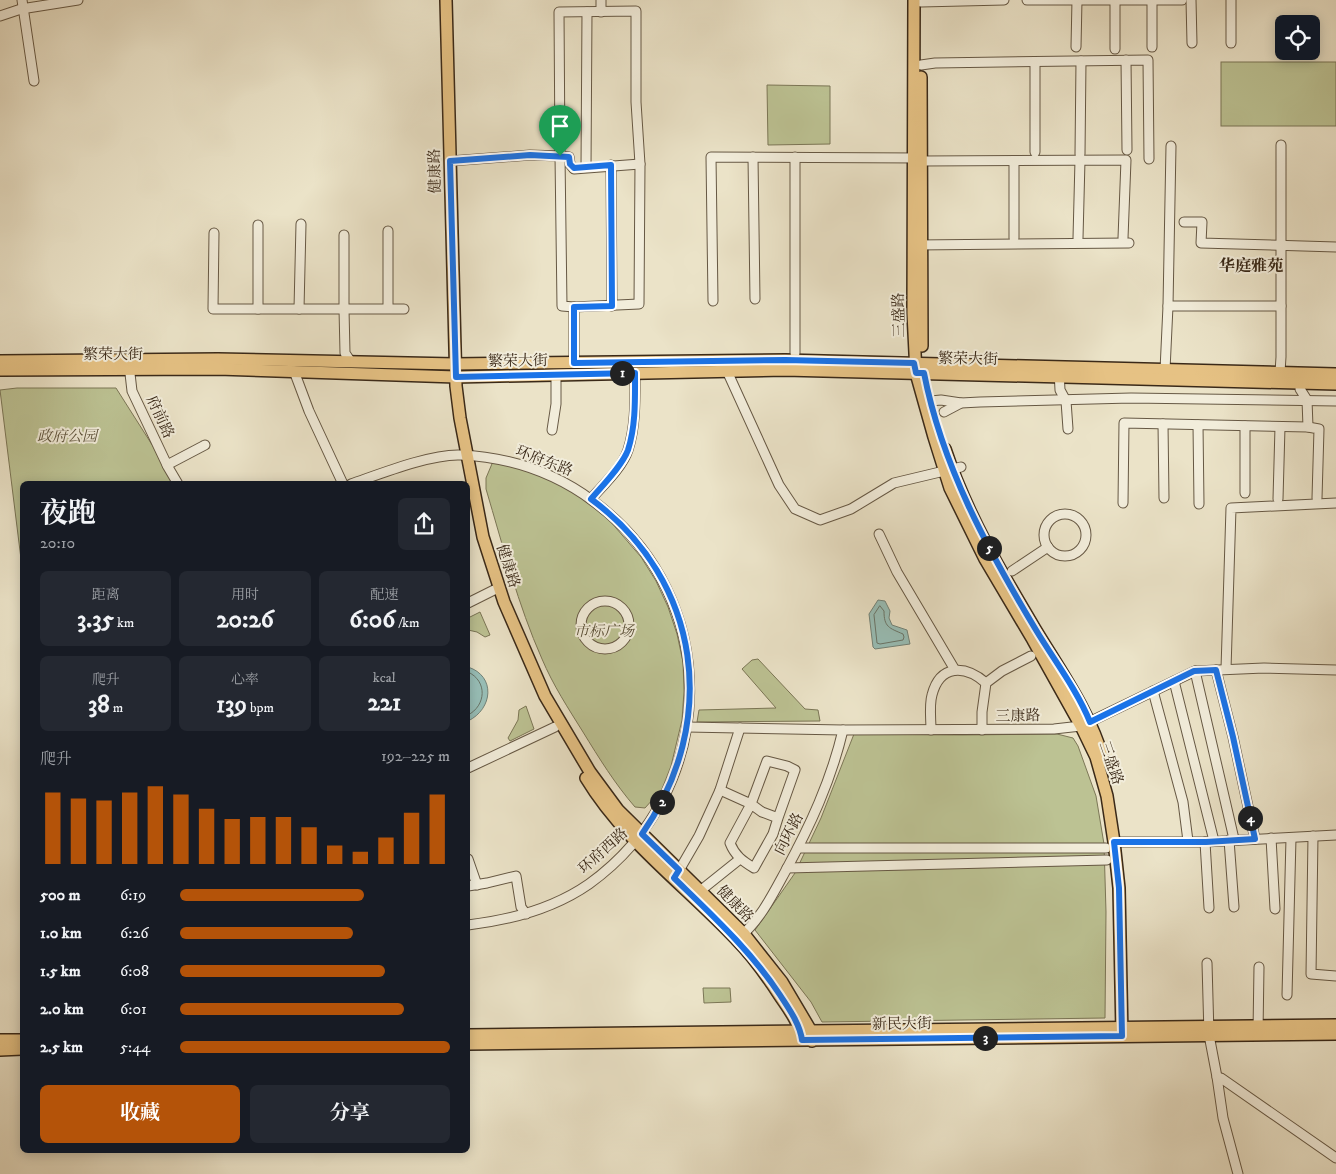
<!DOCTYPE html>
<html lang="zh">
<head>
<meta charset="utf-8">
<style>
  body { margin:0; font-family:"IM FELL DW Pica","Noto Serif SC",serif; background:#242831; color:#f1f3f6; height:100vh; display:flex; flex-direction:column; font-size:19px; white-space:nowrap }
  * { box-sizing:border-box; margin:0 }
  p { font-size:16px; color:#9ea1a6 }
  .icon { flex:none; width:28px; height:28px; fill:none; stroke:currentColor; stroke-width:2; stroke-linecap:round; stroke-linejoin:round }
  .map { position:relative; flex:1; overflow:hidden }
  .panel { position:absolute; left:20px; top:481px; width:450px; height:672px; display:flex; flex-direction:column; background:#171b24; border-radius:8px; box-shadow:0 2px 12px #0003 }
  .panel>* { flex:none }
  .fabs { position:absolute; left:1275px; top:15px; display:grid; gap:10px }
  .fabs a { display:grid; place-items:center; width:45px; height:45px; border-radius:8px; background:#171b24; box-shadow:0 2px 12px #0003; font-size:25px }
  .pin { position:absolute; display:grid; place-items:center; width:42px; height:42px; color:#fff; margin:-51px -21px; border-radius:50% 50% 50% 0; rotate:-45deg; box-shadow:0 0 5px #0007 }
  .pin .icon { rotate:45deg }
  .km { position:absolute; width:25px; height:25px; margin:-12px; border-radius:50%; background:#222; color:#fff; font-size:14px; line-height:25px; text-align:center }
  .round { display:grid; place-items:center; flex:none; width:52px; height:52px; border-radius:8px; background:#242831 }
  .headline { display:flex; align-items:center; justify-content:space-between; height:85px; padding:0 20px }
  h1 { font-size:28px; font-weight:700; line-height:38px }
  .metrics { display:grid; grid-template-columns:repeat(3,1fr); gap:8px; height:85px; padding:5px 20px }
  .metrics div { display:grid; align-content:center; border-radius:8px; background:#242831; text-align:center }
  .metrics b { font-size:25px; font-weight:700 }
  .metrics small { font-size:14px; font-weight:400 }
  .metrics p { font-size:14px }
  .chart { height:140px; padding:10px 20px }
  .chart p { display:flex; justify-content:space-between }
  .chart svg { width:100%; height:90px; margin-top:5px; stroke:#b45309; stroke-width:6 }
  .cta { display:flex; gap:10px; margin-top:auto; padding:10px 20px }
  .cta a { flex:1; height:58px; border-radius:8px; background:#b45309; color:#fff; font-size:20px; font-weight:700; line-height:58px; text-align:center }
  .cta a+a { background:#242831; color:#f1f3f6 }
  ul { padding:0 20px; list-style:none; font-size:16px }
  li { display:grid; grid-template-columns:80px 60px 1fr; align-items:center; height:38px }
  li i { height:12px; border-radius:6px; background:#b45309 }
  .map>svg:first-child { display:block }
  .green { fill:#bcc293; stroke:#7b7656 }
  .water { fill:#98beb6; stroke:#728277 }
  .lines { fill:none; stroke-linecap:round; stroke-linejoin:round }
  .shore { stroke:#697467; stroke-width:1 }
  .minor-casing { stroke:#665844; stroke-width:11 }
  .major-casing { stroke:#3a2918; stroke-width:14 }
  .minor { stroke:#f2eddb; stroke-width:9 }
  .major { stroke:#e6c284; stroke-width:11 }
  .route-casing { stroke:#fff; stroke-width:10 }
  .route { stroke:#1a73e8; stroke-width:6 }
  .labels { text-anchor:middle; dominant-baseline:central; stroke-width:4; stroke-linejoin:round; paint-order:stroke }
  .street-label { font-size:15px; fill:#3a2918; stroke:#f2eddb }
  .park-label { font-size:15px; font-style:italic; fill:#5a4f37; stroke:#f2eddb }
  .neighbourhood-label { font-size:16px; font-weight:bold; fill:#3a2918; stroke:#f2eddb }
</style>
</head>
<body>
<div class="map">
<svg width="1336" height="1174" viewBox="0 0 1336 1174">
  <rect width="100%" height="100%" fill="#ebe3c8"/>
  <filter id="stains"><feTurbulence type="fractalNoise" baseFrequency=".004" numOctaves="4"/><feColorMatrix values="0 0 0 0 .2 0 0 0 0 .09 0 0 0 0 .02 0 0 0 .5 -.17"/></filter>
  <radialGradient id="worn" r=".72"><stop offset=".6" stop-color="#630" stop-opacity="0"/><stop offset="1" stop-color="#630" stop-opacity=".3"/></radialGradient>
  <!-- green -->
  <g class="green">
    <rect x="1221" y="62" width="115" height="64"/>
    <polygon points="767,85 830,86 830,144 768,145"/>
    <polygon points="17,388 116,388 177,484 22,484 22,567 0,390"/>
    <path d="M 494,459 L 517,464 L 591,499 L 641,557 L 656,581 L 668,607 L 677,634 L 683,662 L 684,691 L 682,720 L 671,766 L 662,789 L 645,808 L 635,807 C 615,784 599,758 583,732 C 568,708 553,685 542,659 C 518,605 503,546 486,489 L 486,478 Z"/>
    <polygon points="480,612 490,635 485,637 477,632 468,630 468,618"/>
    <polygon points="758,659 805,709 818,710 820,721 697,722 699,710 776,708 742,669 752,660"/>
    <polygon points="526,706 534,729 510,741 508,738 518,720 519,710"/>
    <polygon points="854,734 962,735 1057,734 1073,738 1078,746 1096,796 1104,844 1106,912 1105,1018 822,1022 811,1002 755,930 795,873 821,818"/>
    <polygon points="703,988 730,988 731,1002 704,1003"/>
  </g>
  <!-- water -->
  <g class="water">
    <polygon points="878,600 885,601 890,611 889,618 892,625 907,630 910,644 875,649 873,647 869,614"/>
    <path d="M 468,667 C 496,676 493,709 468,721 Z"/>
  </g>
  <g class="lines">
    <!-- shore -->
    <g class="shore">
      <path d="M 880,606 L 884,611 C 884,627 889,628 903,634 L 904,637 L 903,640 L 880,644 L 877,643 L 874,615 Z"/>
      <path d="M 468,672 C 488,681 486,706 468,715"/>
    </g>
    <!-- minor casing -->
    <g class="minor-casing">
      <g id="minor">
        <polyline points="22,0 34,81"/>
        <polyline points="601,0 601,12"/>
        <polyline points="1027,0 1182,0"/>
        <polyline points="1115,0 1115,49"/>
        <polyline points="1152,0 1152,47"/>
        <polyline points="1191,0 1192,43"/>
        <polyline points="921,2 1004,0"/>
        <polyline points="0,16 21,9 78,0"/>
        <polyline points="1231,43 1231,0"/>
        <polyline points="1076,47 1077,0"/>
        <polyline points="1126,60 1127,150"/>
        <polyline points="1035,62 1035,152"/>
        <polyline points="921,65 935,63 1148,60 1149,159"/>
        <polyline points="1080,154 1081,61"/>
        <polyline points="753,157 755,299"/>
        <polyline points="450,161 530,155 560,156 559,12 636,11 636,102 640,164 639,304 574,307 574,363"/>
        <polyline points="923,161 1126,160 1123,238"/>
        <polyline points="1014,162 1014,238"/>
        <polyline points="611,165 612,306"/>
        <polyline points="586,167 587,12"/>
        <polyline points="1184,222 1202,222 1201,243 1336,247"/>
        <polyline points="214,233 213,309 344,309 345,353 351,362"/>
        <polyline points="344,235 344,309 404,309"/>
        <polyline points="1078,238 1080,160"/>
        <polyline points="916,245 1129,243"/>
        <polyline points="713,301 711,157 920,158"/>
        <polyline points="1168,306 1281,306"/>
        <polyline points="574,307 562,306 560,156 569,157 570,164 574,169 640,164"/>
        <polyline points="388,308 388,231"/>
        <polyline points="258,309 258,225"/>
        <polyline points="299,309 301,224"/>
        <polyline points="795,353 795,157"/>
        <polyline points="129,365 132,391 168,467 178,484"/>
        <polyline points="1165,370 1168,306 1171,146"/>
        <polyline points="294,371 309,411 343,484"/>
        <polyline points="727,371 779,485 795,509 820,520 851,509 894,483 961,467"/>
        <polyline points="1059,371 1060,390 1066,401 1068,429"/>
        <polyline points="1280,372 1281,357 1281,145"/>
        <polyline points="1302,378 1300,389 1307,400 1308,427"/>
        <polyline points="931,401 941,400 961,403"/>
        <polyline points="944,412 961,403 980,402 1131,398 1336,401"/>
        <polyline points="1163,424 1164,498"/>
        <polyline points="1198,425 1199,504"/>
        <polyline points="552,430 556,404 556,375"/>
        <polyline points="167,465 205,445"/>
        <path d="M 351,484 C 380,474 430,454 460,455 C 508,457 554,472 593,501 C 724,597 721,789 589,884 C 553,909 511,920 468,925"/>
        <polyline points="1245,493 1245,426"/>
        <path d="M 591,499 C 603,485 622,468 628,450 C 636,425 635,398 635,373"/>
        <polyline points="1278,499 1280,427"/>
        <polyline points="1123,503 1124,423 1308,427 1319,429 1317,498"/>
        <circle cx="1065" cy="535" r="21"/>
        <polyline points="879,534 897,572 955,670"/>
        <polyline points="1012,571 1048,547"/>
        <circle cx="605" cy="625" r="24"/>
        <polyline points="468,603 494,590"/>
        <polyline points="1226,669 1231,508 1336,503"/>
        <polyline points="1216,670 1233,737 1255,839"/>
        <polyline points="1195,671 1234,839"/>
        <polyline points="1174,681 1214,841"/>
        <polyline points="1153,691 1183,802 1188,841"/>
        <polyline points="687,727 843,730 1054,729 1081,726 1195,671 1264,668 1336,670"/>
        <path d="M 931,730 C 931,719 929,705 932,695 C 940,664 965,665 986,683"/>
        <polyline points="982,730 982,712 986,683 1002,671 1031,656"/>
        <polyline points="468,768 555,727"/>
        <path d="M 720,790 L 751,804 L 730,843 C 735,856 743,861 754,868 L 773,834 L 778,818 L 762,812 L 751,804 L 767,761 L 787,766 L 795,770 L 778,818"/>
        <polyline points="1313,836 1311,974 1336,976"/>
        <polyline points="1271,838 1275,909"/>
        <polyline points="1229,840 1234,907"/>
        <polyline points="1114,842 1205,842 1336,835"/>
        <polyline points="1205,842 1209,908"/>
        <polyline points="798,848 1106,848"/>
        <polyline points="468,859 477,885"/>
        <polyline points="787,868 1107,860"/>
        <polyline points="677,874 699,836 720,790 740,728"/>
        <polyline points="468,886 487,883 516,876 521,907 526,914"/>
        <polyline points="695,895 740,859"/>
        <path d="M 739,938 C 760,920 772,896 785,872 C 810,826 831,781 843,730"/>
        <polyline points="1207,963 1209,1035 1217,1077"/>
        <polyline points="1287,995 1291,838"/>
        <polyline points="1258,1032 1259,967"/>
        <polyline points="1238,1174 1223,1118 1217,1077 1221,1078 1336,1158"/>
      </g>
    </g>
    <!-- major casing -->
    <g class="major-casing">
      <g id="major">
        <polyline points="446,0 456,386 460,418 483,537 504,602 545,696 590,772 618,810 744,934 782,982 811,1031 812,1041"/>
        <polyline points="914,0 913,313 916,373 934,437 950,488 985,559 1033,640 1081,726 1096,757 1107,796 1114,842 1119,888 1122,1035"/>
        <polyline points="921,77 922,346"/>
        <polyline points="0,361 218,359 455,364 785,360 1336,374"/>
        <polyline points="0,370 218,369 456,377 785,370 1336,384"/>
        <path d="M 945,449 C 966,513 1001,572 1035,629 C 1061,672 1090,712 1104,761"/>
        <path d="M 586,778 C 624,841 686,886 736,939 C 753,956 767,976 780,996 C 788,1008 799,1022 801,1036"/>
        <polyline points="468,1035 1336,1025"/>
        <polyline points="0,1040 22,1040"/>
        <polyline points="468,1044 1336,1034"/>
        <polyline points="0,1050 22,1049"/>
      </g>
    </g>
    <!-- minor -->
    <use href="#minor" class="minor"/>
    <!-- major -->
    <use href="#major" class="major"/>
  </g>
  <g class="lines">
    <!-- route casing -->
    <g class="route-casing">
      <path id="route" d="M 530,155 L 569,157 L 570,164 L 574,168 L 611,165 L 612,306 L 574,307 L 574,363 L 785,360 L 914,363 L 916,373 L 924,373 C 942,466 988,550 1036,630 C 1054,660 1077,690 1090,722 L 1194,671 L 1216,670 L 1233,737 L 1255,839 L 1206,842 L 1114,842 L 1119,888 L 1122,1036 L 802,1040 C 800,1024 789,1009 780,995 C 751,951 712,915 674,878 L 679,870 L 642,834 C 720,722 702,581 591,499 C 602,486 622,466 628,450 C 636,425 635,398 635,373 L 456,377 L 450,161 Z"/>
    </g>
    <!-- route -->
    <use href="#route" class="route"/>
  </g>
  <g class="labels">
    <!-- street labels -->
    <g class="street-label">
      <text transform="translate(435 171) rotate(-91)">健康路</text>
      <text transform="translate(899 315) rotate(-91)">三盛路</text>
      <text x="113" y="354">繁荣大街</text>
      <text transform="translate(968 359) rotate(1)">繁荣大街</text>
      <text transform="translate(518 361) rotate(-1)">繁荣大街</text>
      <text transform="translate(160 417) rotate(65)">府前路</text>
      <text transform="translate(544 461) rotate(21)">环府东路</text>
      <text transform="translate(508 566) rotate(72)">健康路</text>
      <text transform="translate(1018 716) rotate(-1)">三康路</text>
      <text transform="translate(1111 763) rotate(71)">三盛路</text>
      <text transform="translate(789 834) rotate(-63)">向环路</text>
      <text transform="translate(603 851) rotate(-42)">环府西路</text>
      <text transform="translate(735 904) rotate(45)">健康路</text>
      <text transform="translate(902 1024) rotate(-1)">新民大街</text>
    </g>
    <!-- park labels -->
    <g class="park-label">
      <text x="67" y="436">政府公园</text>
      <text x="604" y="631">市标广场</text>
    </g>
    <!-- neighbourhood labels -->
    <g class="neighbourhood-label">
      <text x="1251" y="266">华庭雅苑</text>
    </g>
  </g>
  <rect width="100%" height="100%" filter="url(#stains)"/>
  <rect width="100%" height="100%" fill="url(#worn)"/>
</svg>
<div class="fabs">
<a><svg class="icon" aria-label="locate" viewBox="0 0 24 24"><circle cx="12" cy="12" r="6"/><path d="M12 2v4M12 18v4M2 12h4M18 12h4"/></svg></a>
</div>
<div class="pin" style="left:560px;top:156px;background:#1e9e55"><svg class="icon" aria-label="arrive" viewBox="0 0 24 24"><path d="M6 21V4h12l-3 4 3 4H6"/></svg></div>
<b class="km" style="left:622px;top:373px">1</b>
<b class="km" style="left:662px;top:802px">2</b>
<b class="km" style="left:985px;top:1038px">3</b>
<b class="km" style="left:1250px;top:818px">4</b>
<b class="km" style="left:989px;top:548px">5</b>
<section class="panel">
<div class="headline"><div><h1>夜跑</h1><p>20:10</p></div><a class="round"><svg class="icon" aria-label="share" viewBox="0 0 24 24"><path d="M12 15V3M7 8l5-5 5 5M5 13v7h14v-7"/></svg></a></div>
<div class="metrics">
<div><p>距离</p><b>3.35<small> km</small></b></div>
<div><p>用时</p><b>20:26</b></div>
<div><p>配速</p><b>6:06<small> /km</small></b></div>
</div>
<div class="metrics">
<div><p>爬升</p><b>38<small> m</small></b></div>
<div><p>心率</p><b>139<small> bpm</small></b></div>
<div><p>kcal</p><b>221</b></div>
</div>
<div class="chart"><p><span>爬升</span>192–225 m</p>
<svg viewBox="0 0 160 44" preserveAspectRatio="none"><path d="M5 44V9M15 44V12M25 44V13M35 44V9M45 44V6M55 44V10M65 44V17M75 44V22M85 44V21M95 44V21M105 44V26M115 44V35M125 44V38M135 44V31M145 44V19M155 44V10"/></svg>
</div>
<ul>
<li><b>500 m</b>6:19<i style="width:68%"></i></li>
<li><b>1.0 km</b>6:26<i style="width:64%"></i></li>
<li><b>1.5 km</b>6:08<i style="width:76%"></i></li>
<li><b>2.0 km</b>6:01<i style="width:83%"></i></li>
<li><b>2.5 km</b>5:44<i style="width:100%"></i></li>
</ul>
<div class="cta"><a>收藏</a><a>分享</a></div>
</section>
</div>
</body>
</html>
